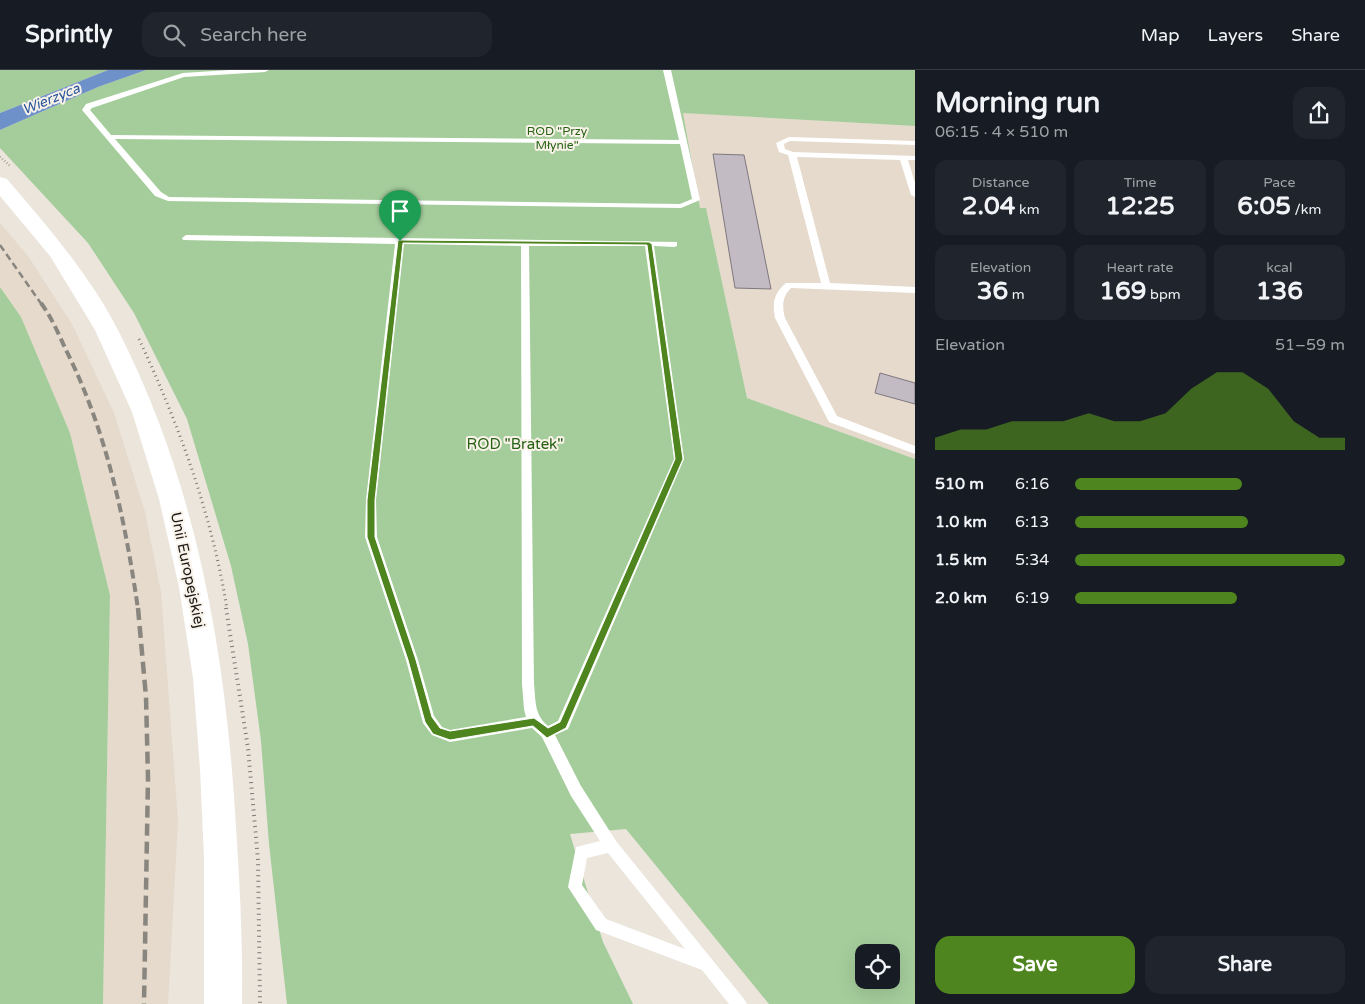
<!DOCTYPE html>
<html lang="en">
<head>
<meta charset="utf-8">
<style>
  body { margin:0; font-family:"Varela Round",sans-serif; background:#20242c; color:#f1f3f6; height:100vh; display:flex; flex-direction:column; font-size:19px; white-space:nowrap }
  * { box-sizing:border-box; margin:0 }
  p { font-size:16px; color:#9ea1a6 }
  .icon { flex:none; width:28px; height:28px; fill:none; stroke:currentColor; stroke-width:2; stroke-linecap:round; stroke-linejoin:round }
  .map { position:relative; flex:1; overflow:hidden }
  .panel { display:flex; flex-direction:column; background:#171b24; width:450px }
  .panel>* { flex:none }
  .tools { position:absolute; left:855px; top:874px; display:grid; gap:10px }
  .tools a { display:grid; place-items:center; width:45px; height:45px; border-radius:10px; background:#171b24; box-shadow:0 5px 20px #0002; font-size:25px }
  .pin { position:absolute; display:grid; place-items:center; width:42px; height:42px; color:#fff; margin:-51px -21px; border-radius:50% 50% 50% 0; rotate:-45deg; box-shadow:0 0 5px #0007 }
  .pin .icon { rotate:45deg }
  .round { display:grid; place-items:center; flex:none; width:52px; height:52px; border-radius:15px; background:#20242c }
  .summary { display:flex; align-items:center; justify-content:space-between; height:85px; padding:0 20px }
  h1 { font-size:28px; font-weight:800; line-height:38px }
  .metrics { display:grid; grid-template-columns:repeat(3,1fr); gap:8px; height:85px; padding:5px 20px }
  .metrics div { display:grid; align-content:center; border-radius:12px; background:#20242c; text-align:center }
  .metrics b { font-size:25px; font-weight:800 }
  .metrics small { font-size:14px; font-weight:400 }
  .metrics p { font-size:14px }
  .chart { height:140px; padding:10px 20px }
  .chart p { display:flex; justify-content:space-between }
  .chart svg { width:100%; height:90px; margin-top:5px; fill:#4e851f; opacity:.7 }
  .primary-button { display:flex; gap:10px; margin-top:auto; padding:10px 20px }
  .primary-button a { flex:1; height:58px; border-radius:15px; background:#4e851f; color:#fff; font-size:20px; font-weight:800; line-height:58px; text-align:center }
  .primary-button a+a { background:#20242c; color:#f1f3f6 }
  ul { padding:0 20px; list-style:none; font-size:16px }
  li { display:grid; grid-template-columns:80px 60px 1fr; align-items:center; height:38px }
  li i { height:12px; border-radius:6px; background:#4e851f }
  header { display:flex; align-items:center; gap:30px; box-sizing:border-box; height:70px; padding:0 25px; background:#171b24; border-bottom:1px solid #363941 }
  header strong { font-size:24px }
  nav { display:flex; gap:28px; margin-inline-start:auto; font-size:18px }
  .search { width:350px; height:45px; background:#20242c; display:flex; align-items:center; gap:12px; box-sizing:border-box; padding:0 18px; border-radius:15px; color:#9ea1a6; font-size:19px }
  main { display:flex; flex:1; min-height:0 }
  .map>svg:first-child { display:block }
  .built { fill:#e5dacb }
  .green { fill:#a5cd9b; fill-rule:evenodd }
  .water { fill:#6e91ca }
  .building { fill:#c3bbc3; stroke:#7e777f }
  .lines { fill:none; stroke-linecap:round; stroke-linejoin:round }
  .path-far2 { stroke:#7c7872; stroke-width:2.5; stroke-dasharray:0.5 2.5; stroke-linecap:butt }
  .path-far1 { stroke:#7c7872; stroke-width:3; stroke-dasharray:1 4; stroke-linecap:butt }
  .path { stroke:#7c7872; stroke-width:4; stroke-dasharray:1 4.5; stroke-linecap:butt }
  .service { fill:#fff; fill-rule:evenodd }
  .secondary { fill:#fff; fill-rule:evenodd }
  .rail-far2 { stroke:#89857f; stroke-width:2.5; stroke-dasharray:7 4; stroke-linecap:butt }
  .rail-far1 { stroke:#89857f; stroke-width:4; stroke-dasharray:9 4.5; stroke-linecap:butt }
  .rail { stroke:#89857f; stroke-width:4.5; stroke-dasharray:12 6; stroke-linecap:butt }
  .route { fill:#4e851f; stroke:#fff; fill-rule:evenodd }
  .labels { text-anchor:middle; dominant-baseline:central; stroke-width:4; stroke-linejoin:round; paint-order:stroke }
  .far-park-label { font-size:12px; fill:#266114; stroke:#f8f2e9 }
  .far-water-label { font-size:14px; font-style:italic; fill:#2a569c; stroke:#f8f2e9 }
  .park-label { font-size:15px; fill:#266114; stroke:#f8f2e9 }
  .street-label { font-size:15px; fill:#1c1a17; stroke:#f8f2e9 }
</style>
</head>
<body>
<header>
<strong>Sprintly</strong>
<div class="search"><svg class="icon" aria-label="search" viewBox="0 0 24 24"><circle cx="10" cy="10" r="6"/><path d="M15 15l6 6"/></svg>Search here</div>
<nav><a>Map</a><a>Layers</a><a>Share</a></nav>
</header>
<main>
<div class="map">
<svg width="915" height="934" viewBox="0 0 915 934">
  <rect width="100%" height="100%" fill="#ebe5dc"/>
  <!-- built -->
  <g class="built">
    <polygon points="683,43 915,56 915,389 747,328 706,139 700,138"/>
    <polygon points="0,153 28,186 72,254 114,343 145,442 161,522 178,751 168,934 103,934 110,525 70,363 21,247 0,217"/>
  </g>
  <!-- green -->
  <g class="green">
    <polygon points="0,0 108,0 0,43"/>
    <path d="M 146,0 L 915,0 L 915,56 L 683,43 L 700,138 L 706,138 L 747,328 L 915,389 L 915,934 L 769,934 L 626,759 L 570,764 L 603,872 L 633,934 L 287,934 L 269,774 L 261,671 L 248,574 L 231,496 L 187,349 L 134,243 L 88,173 L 0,78 L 0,60 L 98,17 ZM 864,882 L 891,882 L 891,910 L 864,910 Z"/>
    <polygon points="0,217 21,247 70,363 110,525 103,934 0,934"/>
  </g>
  <!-- water -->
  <polygon class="water" points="108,0 146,0 98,17 0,60 0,43"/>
  <!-- building -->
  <g class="building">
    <polygon points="713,84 744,85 771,219 735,218"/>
    <polygon points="880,303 915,313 915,334 875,323"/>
  </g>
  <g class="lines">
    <!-- path-far2 -->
    <polyline class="path-far2" points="0,87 10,96"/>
    <!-- path-far1 -->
    <path class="path-far1" d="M 139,269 C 179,355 212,445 227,539"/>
    <!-- path -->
    <polyline class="path" points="226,538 248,678 258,790 260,934"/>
    <!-- service -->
    <g class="service">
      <path d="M 230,0 L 269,0 L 265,2 L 184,7 L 92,38 L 90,40 L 111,65 L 679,70 L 663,0 L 671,0 L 700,130 L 681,138 L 168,131 L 155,126 L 82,40 L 86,34 L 183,3 ZM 115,69 L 680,74 L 692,129 L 680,134 L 169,127 L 161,122 Z"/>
      <path d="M 789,67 L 915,71 L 915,75 L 790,71 L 784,74 L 785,79 L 793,82 L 915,86 L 915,90 L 908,90 L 915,113 L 915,127 L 911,125 L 900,90 L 797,87 L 830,213 L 915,217 L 915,223 L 791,218 C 782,227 782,236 785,248 L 837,346 L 915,376 L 915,384 L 829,352 L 775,248 C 772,233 774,223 786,213 L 821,213 L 788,85 L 779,82 L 776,73 Z"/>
      <path d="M 186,165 L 677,172 L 677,176 L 674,177 L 654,176 L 684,389 L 568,659 L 555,665 L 581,716 L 616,771 L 744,929 L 747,934 L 729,934 L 702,900 L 596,860 L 568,817 L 576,777 L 600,771 L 571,726 L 542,667 L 532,658 L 450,672 L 432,665 L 423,653 L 406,590 L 365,467 L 366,430 L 395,174 L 183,170 L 182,168 ZM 404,174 L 521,176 L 522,614 L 524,639 L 526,647 L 450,660 L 442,657 L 434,646 L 418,590 L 377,467 L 376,430 ZM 529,176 L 645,176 L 674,389 L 558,651 L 548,656 C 534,644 536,632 534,614 ZM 608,783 L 685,879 L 606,849 L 582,815 L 587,788 Z"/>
    </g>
    <!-- secondary -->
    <path class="secondary" d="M 0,107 L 7,109 C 48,157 90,205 119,262 C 198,418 226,585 236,757 C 240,816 243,875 242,934 L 204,934 L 204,789 L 200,699 L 193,608 L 179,517 L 159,429 L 132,342 L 95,260 L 50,186 L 0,126 Z"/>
    <!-- rail-far2 -->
    <polyline class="rail-far2" points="0,175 42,235"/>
    <!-- rail-far1 -->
    <path class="rail-far1" d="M 41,233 C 52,248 59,265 66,280 C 107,362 125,450 138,539"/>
    <!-- rail -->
    <polyline class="rail" points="138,538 146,627 148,708 144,934"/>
  </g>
  <!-- route -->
  <path class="route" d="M 398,170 L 649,172 L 652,174 L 683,389 L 566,658 L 547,668 L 533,656 L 450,670 L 433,664 L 425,652 L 408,590 L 367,467 L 367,430 ZM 403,173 L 647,175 L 675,389 L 560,652 L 548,658 L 534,648 L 450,661 L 440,658 L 432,647 L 416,590 L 375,467 L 375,430 Z"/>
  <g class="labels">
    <!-- far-park labels -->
    <g class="far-park-label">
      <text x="557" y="61">ROD "Przy<tspan x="557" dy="14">Młynie"</tspan></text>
    </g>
    <!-- far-water labels -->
    <g class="far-water-label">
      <text transform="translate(51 29) rotate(-22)">Wierzyca</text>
    </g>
    <!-- park labels -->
    <g class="park-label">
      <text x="515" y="374">ROD "Bratek"</text>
    </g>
    <!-- street labels -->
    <g class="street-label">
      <text transform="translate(188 500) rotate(78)">Unii Europejskiej</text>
    </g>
  </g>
</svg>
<div class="tools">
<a><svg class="icon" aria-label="locate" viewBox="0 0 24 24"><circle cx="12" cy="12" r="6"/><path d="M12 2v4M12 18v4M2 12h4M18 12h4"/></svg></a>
</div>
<div class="pin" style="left:400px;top:171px;background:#1e9e55"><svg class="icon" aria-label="arrive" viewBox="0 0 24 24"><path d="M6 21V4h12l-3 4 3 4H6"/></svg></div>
</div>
<section class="panel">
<div class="summary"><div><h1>Morning run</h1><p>06:15 · 4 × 510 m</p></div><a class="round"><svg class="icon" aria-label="share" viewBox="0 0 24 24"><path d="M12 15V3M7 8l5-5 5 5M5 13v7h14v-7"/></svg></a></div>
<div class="metrics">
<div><p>Distance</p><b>2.04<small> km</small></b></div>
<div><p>Time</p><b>12:25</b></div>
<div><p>Pace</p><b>6:05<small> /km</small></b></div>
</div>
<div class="metrics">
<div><p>Elevation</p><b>36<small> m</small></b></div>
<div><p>Heart rate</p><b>169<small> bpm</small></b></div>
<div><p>kcal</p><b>136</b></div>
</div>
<div class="chart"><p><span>Elevation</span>51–59 m</p>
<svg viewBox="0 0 160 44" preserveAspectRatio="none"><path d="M0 44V38L10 34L20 34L30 30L40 30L50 30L60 26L70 30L80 30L90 26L100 14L110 6L120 6L130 14L140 30L150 38L160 38V44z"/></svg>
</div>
<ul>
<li><b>510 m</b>6:16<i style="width:62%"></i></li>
<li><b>1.0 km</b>6:13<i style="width:64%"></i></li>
<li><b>1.5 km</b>5:34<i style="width:100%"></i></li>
<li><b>2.0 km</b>6:19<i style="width:60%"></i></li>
</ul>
<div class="primary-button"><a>Save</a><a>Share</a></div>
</section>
</main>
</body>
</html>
